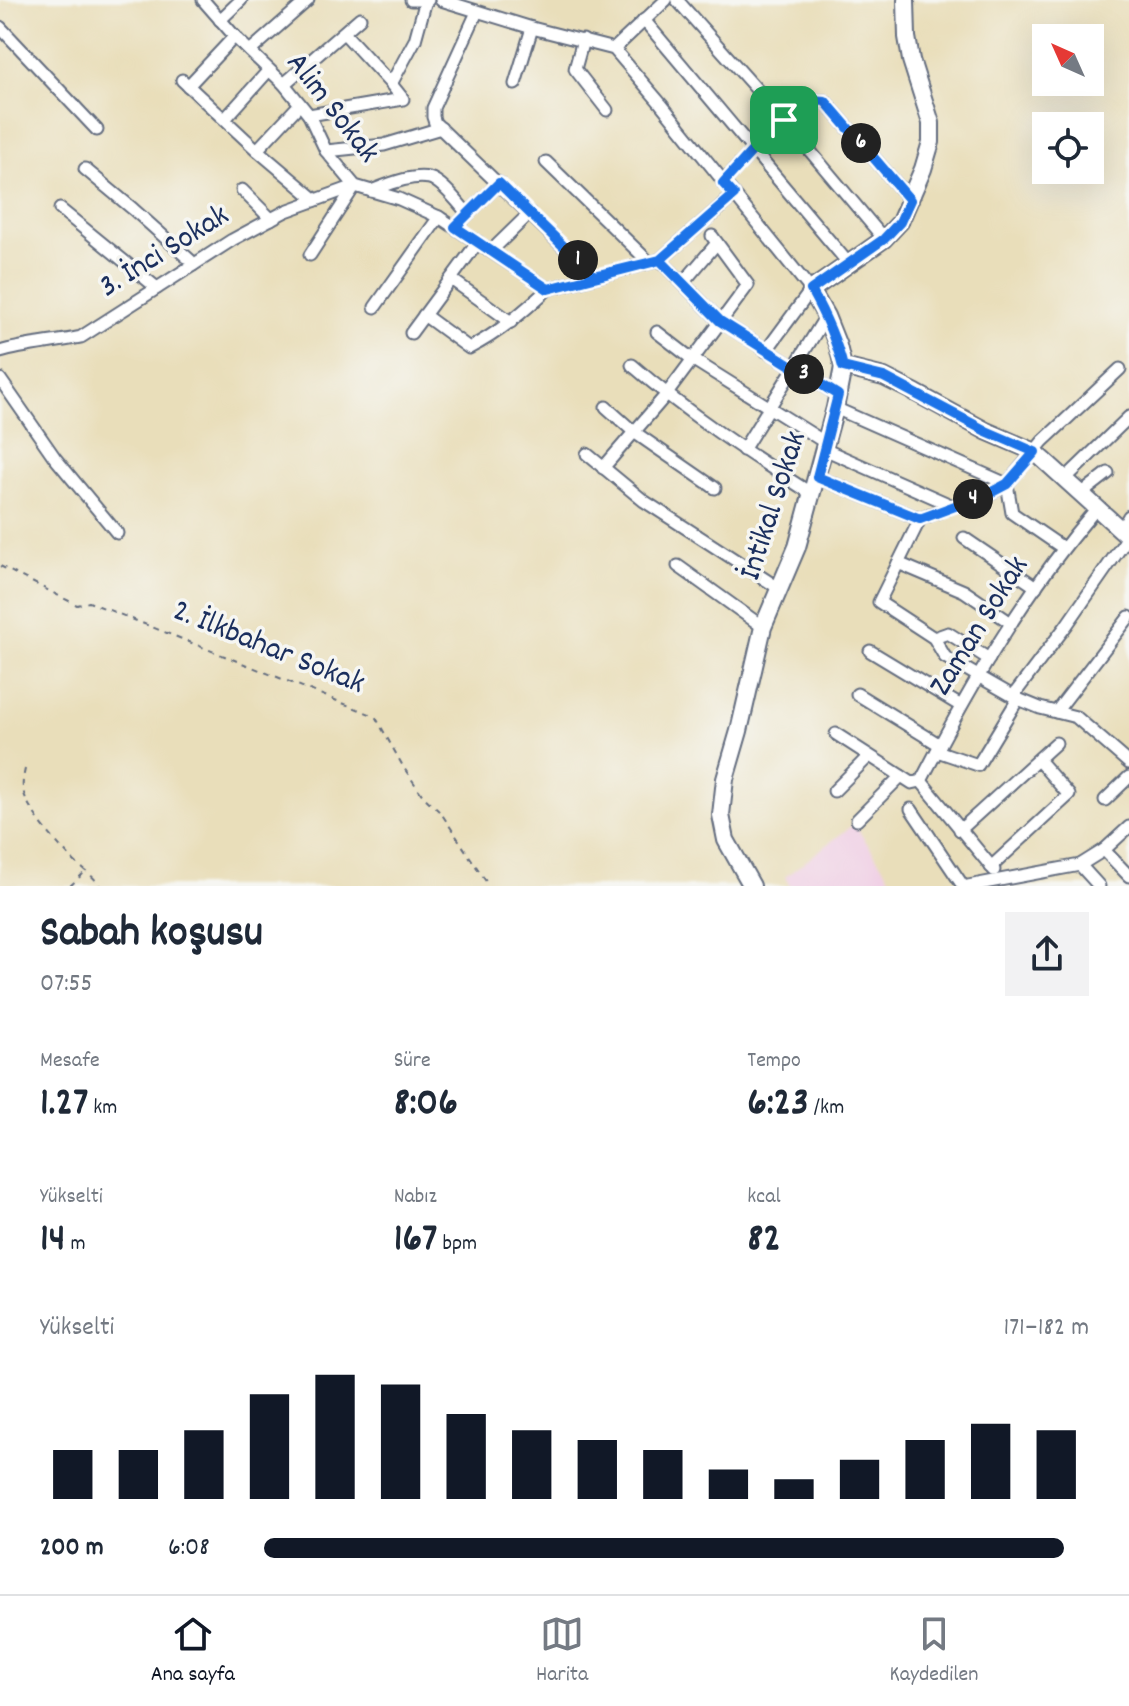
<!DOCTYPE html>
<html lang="tr">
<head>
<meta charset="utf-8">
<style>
  body { margin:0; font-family:Dekko,sans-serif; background:#f2f2f3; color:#1f2937; height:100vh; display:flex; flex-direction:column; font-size:30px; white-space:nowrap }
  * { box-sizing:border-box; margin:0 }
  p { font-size:26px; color:#747a83 }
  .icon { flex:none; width:44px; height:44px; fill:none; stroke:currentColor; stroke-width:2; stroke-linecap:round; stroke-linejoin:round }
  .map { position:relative; height:886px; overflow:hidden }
  .drawer { display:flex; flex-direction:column; background:#fff; flex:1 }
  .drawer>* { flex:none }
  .needle { width:52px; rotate:315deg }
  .controls { position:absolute; left:1032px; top:24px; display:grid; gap:16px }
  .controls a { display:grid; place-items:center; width:72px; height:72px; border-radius:0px; background:#fff; box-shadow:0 8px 32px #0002; font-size:40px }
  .pin { position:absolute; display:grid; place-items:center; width:68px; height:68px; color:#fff; margin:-34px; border-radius:16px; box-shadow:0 4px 12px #0006 }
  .km { position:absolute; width:40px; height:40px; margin:-20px; border-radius:50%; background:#222; color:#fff; font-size:22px; line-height:40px; text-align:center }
  .round { display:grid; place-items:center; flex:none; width:84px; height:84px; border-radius:0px; background:#f2f2f3 }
  .overview { display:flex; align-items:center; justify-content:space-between; height:136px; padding:0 40px }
  h1 { font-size:44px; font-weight:700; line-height:60px }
  .figures { display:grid; grid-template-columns:repeat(3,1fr); gap:12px; height:136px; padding:8px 40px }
  .figures div { display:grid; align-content:center }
  .figures b { font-size:40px; font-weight:700 }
  .figures small { font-size:22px; font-weight:400 }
  .figures p { font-size:22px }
  .chart { height:224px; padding:16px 40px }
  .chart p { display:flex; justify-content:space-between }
  .chart svg { width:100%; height:144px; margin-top:8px; stroke:#111827; stroke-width:6 }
  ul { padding:0 40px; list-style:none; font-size:26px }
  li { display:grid; grid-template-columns:128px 96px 1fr; align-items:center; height:60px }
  li i { height:20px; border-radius:10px; background:#111827 }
  .menu { display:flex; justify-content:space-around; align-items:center; height:112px; border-top:2px solid #e0e1e3; background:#fff; font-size:22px; color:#747a83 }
  .menu a { display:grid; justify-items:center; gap:4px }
  .menu .current { color:#111827 }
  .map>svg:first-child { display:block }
  .built { fill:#f0d0e5 }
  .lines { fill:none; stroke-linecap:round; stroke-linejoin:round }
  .street-casing { stroke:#636c7e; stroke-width:15 }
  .secondary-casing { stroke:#636c7e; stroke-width:20 }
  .path { stroke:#636c7e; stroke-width:2; stroke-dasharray:6 6; stroke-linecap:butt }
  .street { stroke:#fff; stroke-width:11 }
  .secondary { stroke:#fff; stroke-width:16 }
  .route-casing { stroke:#fff; stroke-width:16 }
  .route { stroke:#1a73e8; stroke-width:10 }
  .labels { text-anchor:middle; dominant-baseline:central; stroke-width:7; stroke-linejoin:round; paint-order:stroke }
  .street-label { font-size:32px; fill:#1b2f5e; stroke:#f6f6f2 }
</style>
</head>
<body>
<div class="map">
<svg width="1129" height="886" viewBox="0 0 1129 886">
  <rect width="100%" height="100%" fill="#f6f6f2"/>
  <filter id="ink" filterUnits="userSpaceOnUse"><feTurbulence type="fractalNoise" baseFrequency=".0125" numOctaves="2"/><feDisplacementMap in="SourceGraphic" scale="16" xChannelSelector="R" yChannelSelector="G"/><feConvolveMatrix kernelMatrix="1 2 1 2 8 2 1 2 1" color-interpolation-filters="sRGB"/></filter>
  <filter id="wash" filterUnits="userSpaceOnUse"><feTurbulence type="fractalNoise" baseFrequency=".006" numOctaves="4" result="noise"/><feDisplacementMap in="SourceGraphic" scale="32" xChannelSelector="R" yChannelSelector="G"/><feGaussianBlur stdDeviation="1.8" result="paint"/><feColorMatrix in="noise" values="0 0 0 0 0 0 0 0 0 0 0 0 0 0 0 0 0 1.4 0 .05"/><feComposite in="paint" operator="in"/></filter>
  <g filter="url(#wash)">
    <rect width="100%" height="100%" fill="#e9deba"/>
    <!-- built -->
    <polygon class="built" points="854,824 896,886 790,886 785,877"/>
  </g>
  <g filter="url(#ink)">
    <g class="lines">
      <!-- street casing -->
      <g class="street-casing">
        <g id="street">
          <polyline points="203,0 238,40 284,84 309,115 326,151 355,186 399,199 439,217 548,289 660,260 734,195"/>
          <polyline points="411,0 428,0"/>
          <polyline points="441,0 532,28 614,49 661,104 811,290 766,351"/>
          <polyline points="677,0 784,120 884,239"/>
          <polyline points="477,12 433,108 433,117 435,123 594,276"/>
          <polyline points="220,20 241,0"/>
          <polyline points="644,20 849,264"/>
          <polyline points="0,27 97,130"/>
          <polyline points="344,33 391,84 415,40 426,0"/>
          <polyline points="583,40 575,69 607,110"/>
          <polyline points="614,49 666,0"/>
          <polyline points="250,51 308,0"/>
          <polyline points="182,80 257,150 316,200"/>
          <polyline points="284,84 360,18"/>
          <polyline points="515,84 532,28"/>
          <polyline points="188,86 235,36"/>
          <polyline points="309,115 403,99 391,84"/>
          <polyline points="225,119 269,70"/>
          <polyline points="257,150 300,104"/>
          <polyline points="326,151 384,145 441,128"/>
          <polyline points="546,162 649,262"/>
          <polyline points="85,169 133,209 190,260 193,265"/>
          <path d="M 723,183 C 750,152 777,124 811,100 L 825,101 L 910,200"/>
          <polyline points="242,190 271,219"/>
          <path d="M 371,191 C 387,185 412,174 429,178 C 442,181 459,204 468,214"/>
          <polyline points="60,209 157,288"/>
          <polyline points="455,227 499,183"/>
          <polyline points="491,251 530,213"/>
          <polyline points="310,255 354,187"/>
          <polyline points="660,260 720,321 838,395"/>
          <polyline points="451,279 511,322"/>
          <polyline points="683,283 717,243"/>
          <polyline points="375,307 439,217"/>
          <path d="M 424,315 L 469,348 C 499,333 523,312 548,289"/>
          <polyline points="657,332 692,359 826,443"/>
          <polyline points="411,333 478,242"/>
          <path d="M 0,352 C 26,344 54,343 81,337 L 232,240 L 271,219 L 286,211 L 355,186"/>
          <path d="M 632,365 C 688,414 749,454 812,494"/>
          <polyline points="0,379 55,458 117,533"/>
          <polyline points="606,407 634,432 715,488"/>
          <polyline points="835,408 1007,484 1012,513 1063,548"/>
          <polyline points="824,449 953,506 990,493 1007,484 1043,441 1120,369"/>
          <polyline points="743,450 826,316"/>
          <polyline points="587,454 644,501 780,589"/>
          <polyline points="603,468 666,395 748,285 712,236"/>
          <polyline points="817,477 920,519 953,506"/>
          <polyline points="1066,478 1129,417"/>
          <polyline points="1081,494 1108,473"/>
          <polyline points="920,519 879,602 934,638 945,657 1018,699 1040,708 1076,717 1129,763"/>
          <polyline points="1121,530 1129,516"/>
          <polyline points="964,538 1036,587"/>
          <polyline points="898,563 964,591 1011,623"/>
          <polyline points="678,566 763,627"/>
          <polyline points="934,638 948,633 989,659"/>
          <polyline points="870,651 961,706"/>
          <polyline points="857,694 940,745"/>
          <polyline points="1013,696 1066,626 1128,537"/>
          <polyline points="1056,712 1129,617"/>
          <polyline points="836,734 912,783 921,781"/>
          <polyline points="937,751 978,765 1018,699"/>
          <path d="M 921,781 C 971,685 1025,591 1096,509"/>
          <polyline points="921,781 994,870"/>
          <polyline points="834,791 869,756"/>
          <polyline points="1105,800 1129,777"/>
          <polyline points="911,809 963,886"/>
          <polyline points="857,820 901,776"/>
          <polyline points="960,830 1056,743"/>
          <polyline points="1104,850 1129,876"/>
          <polyline points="1080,865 1099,886"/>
          <polyline points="991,867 1069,795 1038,760"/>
          <polyline points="968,886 1080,865 1104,850 1129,827"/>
        </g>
      </g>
      <!-- secondary casing -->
      <g class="secondary-casing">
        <g id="secondary">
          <polyline points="843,367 884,377 916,393 986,431 1035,452 1129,537"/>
          <polyline points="752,886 726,840 721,815 725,779 739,731 763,627 797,547 835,408 843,367 838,346 826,316 811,290 884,239 900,222 923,169 931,142 931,123 911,60 907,37 906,0"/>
        </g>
      </g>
      <!-- path -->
      <g class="path">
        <polyline points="0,566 77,605 89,602 375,716 404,768 423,796 441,813 489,886"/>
        <path d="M 25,769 C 24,774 22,782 23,788 C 24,807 59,846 73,860 C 82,869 93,875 100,886"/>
        <polyline points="70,886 85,872"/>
      </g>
      <!-- street -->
      <use href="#street" class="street"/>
      <!-- secondary -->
      <use href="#secondary" class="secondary"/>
    </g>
  </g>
  <g class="lines" filter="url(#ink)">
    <!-- route casing -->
    <g class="route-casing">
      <path id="route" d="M 784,120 L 753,150 L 723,183 L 734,195 L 660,260 L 594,276 L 499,183 L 455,227 L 548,289 L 660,260 L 720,321 L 838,395 L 817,477 L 920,519 L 990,493 L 1007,484 L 1035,452 L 986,431 L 884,377 L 843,367 C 836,339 825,315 811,290 L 884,239 L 900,222 L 910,200 L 825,101 L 811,100 L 784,120"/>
    </g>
    <!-- route -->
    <use href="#route" class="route"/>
  </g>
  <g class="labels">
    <!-- street labels -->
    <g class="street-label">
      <text transform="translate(331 109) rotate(52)">Alim Sokak</text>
      <text transform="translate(165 253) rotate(-32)">3. İnci Sokak</text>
      <text transform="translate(775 506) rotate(-72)">İntikal Sokak</text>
      <text transform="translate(981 627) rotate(-58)">Zaman Sokak</text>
      <text transform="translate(268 649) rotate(22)">2. İlkbahar Sokak</text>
    </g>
  </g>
</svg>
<div class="controls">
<a><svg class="needle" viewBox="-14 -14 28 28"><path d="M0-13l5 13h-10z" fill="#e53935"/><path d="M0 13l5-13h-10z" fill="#747a83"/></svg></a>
<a><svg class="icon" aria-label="locate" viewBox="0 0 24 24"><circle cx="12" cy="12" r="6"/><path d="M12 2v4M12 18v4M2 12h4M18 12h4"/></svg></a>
</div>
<div class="pin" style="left:784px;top:120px;background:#1e9e55"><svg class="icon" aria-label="arrive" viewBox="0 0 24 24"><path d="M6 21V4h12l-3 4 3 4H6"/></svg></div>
<b class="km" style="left:578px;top:260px">1</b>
<b class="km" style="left:804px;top:374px">3</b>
<b class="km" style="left:973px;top:499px">4</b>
<b class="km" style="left:861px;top:143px">6</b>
</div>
<section class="drawer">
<div class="overview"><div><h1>Sabah koşusu</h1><p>07:55</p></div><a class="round"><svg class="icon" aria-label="share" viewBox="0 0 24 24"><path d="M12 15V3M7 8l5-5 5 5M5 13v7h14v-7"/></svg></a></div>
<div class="figures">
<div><p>Mesafe</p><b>1.27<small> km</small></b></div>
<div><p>Süre</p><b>8:06</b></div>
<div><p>Tempo</p><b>6:23<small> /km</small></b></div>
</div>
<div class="figures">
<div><p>Yükselti</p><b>14<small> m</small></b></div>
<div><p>Nabız</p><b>167<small> bpm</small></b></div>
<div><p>kcal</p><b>82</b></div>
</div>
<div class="chart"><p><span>Yükselti</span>171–182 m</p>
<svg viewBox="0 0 160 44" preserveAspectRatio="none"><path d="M5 44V29M15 44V29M25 44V23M35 44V12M45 44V6M55 44V9M65 44V18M75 44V23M85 44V26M95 44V29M105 44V35M115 44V38M125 44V32M135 44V26M145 44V21M155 44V23"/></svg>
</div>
<ul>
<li><b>200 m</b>6:08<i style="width:97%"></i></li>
</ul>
</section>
<nav class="menu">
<a class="current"><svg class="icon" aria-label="home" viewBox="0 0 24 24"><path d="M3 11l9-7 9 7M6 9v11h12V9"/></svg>Ana sayfa</a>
<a><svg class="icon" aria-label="map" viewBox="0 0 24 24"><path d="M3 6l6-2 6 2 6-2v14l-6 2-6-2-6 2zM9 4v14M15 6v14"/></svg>Harita</a>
<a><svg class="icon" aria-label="saved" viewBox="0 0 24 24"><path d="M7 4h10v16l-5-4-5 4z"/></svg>Kaydedilen</a>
</nav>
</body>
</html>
